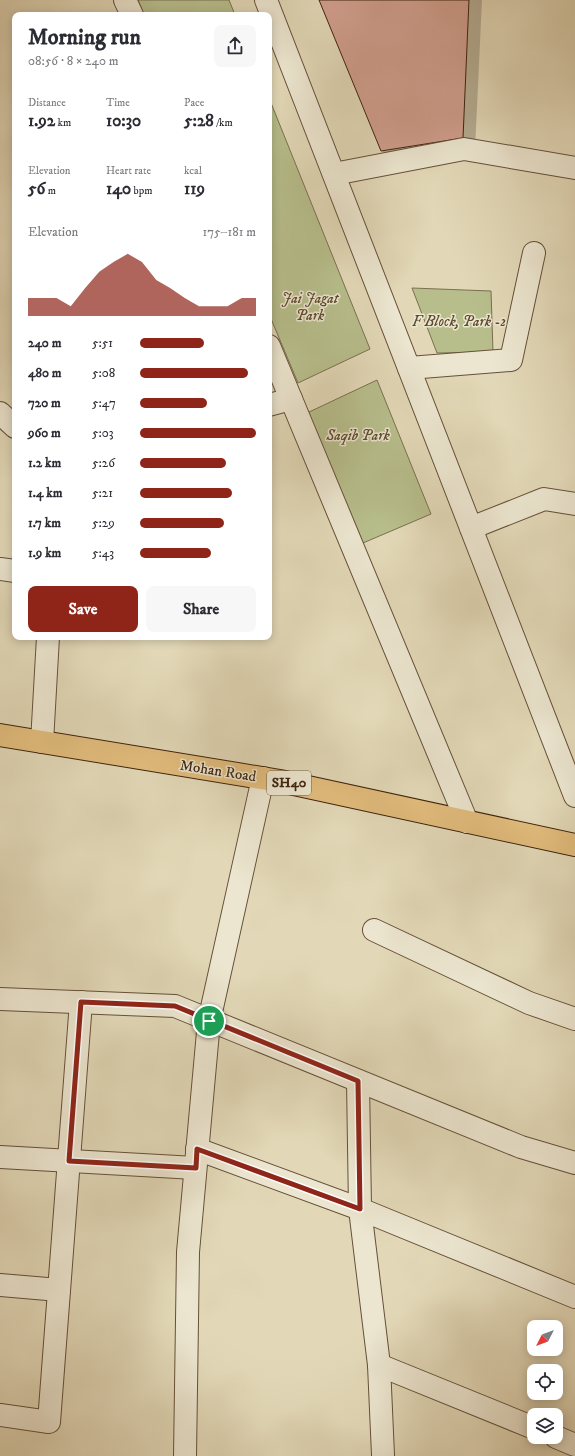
<!DOCTYPE html>
<html lang="en">
<head>
<meta charset="utf-8">
<style>
  body { margin:0; font-family:"IM FELL DW Pica",serif; background:#f7f7f7; color:#2b2b33; height:100vh; display:flex; flex-direction:column; font-size:15px; white-space:nowrap }
  * { box-sizing:border-box; margin:0 }
  p { font-size:13px; color:#7c7c81 }
  .icon { flex:none; width:22px; height:22px; fill:none; stroke:currentColor; stroke-width:2; stroke-linecap:round; stroke-linejoin:round }
  .map { position:relative; flex:1; overflow:hidden }
  .sheet { position:absolute; left:12px; top:12px; width:260px; height:628px; display:flex; flex-direction:column; background:#fff; border-radius:8px; box-shadow:0 2px 10px #0003 }
  .sheet>* { flex:none }
  .needle { width:26px; rotate:228deg }
  .buttons { position:absolute; left:527px; top:1320px; display:grid; gap:8px }
  .buttons a { display:grid; place-items:center; width:36px; height:36px; border-radius:8px; background:#fff; box-shadow:0 2px 10px #0003; font-size:20px }
  .pin { position:absolute; display:grid; place-items:center; width:34px; height:34px; color:#fff; margin:-17px; border:2px solid #fff; border-radius:50%; box-shadow:0 1px 4px #0007 }
  .round { display:grid; place-items:center; flex:none; width:42px; height:42px; border-radius:8px; background:#f7f7f7 }
  .summary { display:flex; align-items:center; justify-content:space-between; height:68px; padding:0 16px }
  h1 { font-size:22px; font-weight:800; line-height:30px }
  .metrics { display:grid; grid-template-columns:repeat(3,1fr); gap:6px; height:68px; padding:4px 16px }
  .metrics div { display:grid; align-content:center }
  .metrics b { font-size:17px; font-weight:800 }
  .metrics small { font-size:11px; font-weight:400 }
  .metrics p { font-size:11px }
  .chart { height:112px; padding:8px 16px }
  .chart p { display:flex; justify-content:space-between }
  .chart svg { width:100%; height:72px; margin-top:4px; fill:#8f2418; opacity:.7 }
  .button { display:flex; gap:8px; margin-top:auto; padding:8px 16px }
  .button a { flex:1; height:46px; border-radius:8px; background:#8f2418; color:#fff; font-size:16px; font-weight:800; line-height:46px; text-align:center }
  .button a+a { background:#f7f7f7; color:#2b2b33 }
  ul { padding:0 16px; list-style:none; font-size:13px }
  li { display:grid; grid-template-columns:64px 48px 1fr; align-items:center; height:30px }
  li i { height:10px; border-radius:5px; background:#8f2418 }
  .map>svg:first-child { display:block }
  .green { fill:#b7be8c; stroke:#7a704e }
  .shadow { fill:#0003 }
  .building { fill:#d09e8d; stroke:#3d230f }
  .lines { fill:none; stroke-linecap:round; stroke-linejoin:round }
  .minor-casing { stroke:#665039; stroke-width:24 }
  .major-casing { stroke:#3d230f; stroke-width:24 }
  .minor { stroke:#ece6d0; stroke-width:22 }
  .major { stroke:#e1bc7c; stroke-width:22 }
  .route-casing { stroke:#fff; stroke-width:8 }
  .route { stroke:#8f2418; stroke-width:5 }
  .labels { text-anchor:middle; dominant-baseline:central; stroke-width:3; stroke-linejoin:round; paint-order:stroke }
  .shield { fill:#ece6d0; stroke:#725e49; stroke-width:1 }
  .shield-label { font-size:14px; font-weight:bold; fill:#3d230f }
  .park-label { font-size:15px; font-style:italic; fill:#5c4a2e; stroke:#ece6d0 }
  .street-label { font-size:15px; fill:#3d230f; stroke:#ece6d0 }
</style>
</head>
<body>
<div class="map">
<svg width="575" height="1456" viewBox="0 0 575 1456">
  <rect width="100%" height="100%" fill="#e2d8b7"/>
  <filter id="stains"><feTurbulence type="fractalNoise" baseFrequency=".005" numOctaves="4"/><feColorMatrix values="0 0 0 0 .2 0 0 0 0 .09 0 0 0 0 .02 0 0 0 .5 -.17"/></filter>
  <radialGradient id="worn" r=".72"><stop offset=".6" stop-color="#630" stop-opacity="0"/><stop offset="1" stop-color="#630" stop-opacity=".3"/></radialGradient>
  <!-- green -->
  <g class="green">
    <polygon points="138,0 229,0 235,15 144,15"/>
    <polygon points="269,98 370,349 298,383 269,314"/>
    <polygon points="412,288 491,291 493,352 437,353"/>
    <polygon points="377,380 431,514 363,543 307,413"/>
  </g>
  <!-- shadow -->
  <polygon class="shadow" points="320,0 482,0 475,150 395,163 382,151"/>
  <!-- building -->
  <polygon class="building" points="319,0 469,0 463,138 381,151"/>
  <g class="lines">
    <!-- minor casing -->
    <g class="minor-casing">
      <g id="minor">
        <polyline points="125,0 132,15"/>
        <polyline points="266,0 575,796"/>
        <polyline points="334,174 464,149 575,168"/>
        <polyline points="269,346 467,822"/>
        <polyline points="409,368 511,360 534,253"/>
        <polyline points="269,405 291,399"/>
        <polyline points="0,413 15,427"/>
        <polyline points="471,528 544,499 575,504"/>
        <polyline points="0,569 15,571"/>
        <polyline points="42,742 48,637"/>
        <polyline points="374,930 529,1003 575,1019"/>
        <polyline points="0,999 175,1006 521,1147 575,1163"/>
        <polyline points="358,1081 360,1209 379,1365 383,1455"/>
        <polyline points="197,1149 360,1209 575,1297"/>
        <polyline points="0,1157 195,1168"/>
        <polyline points="0,1285 59,1290"/>
        <polyline points="379,1365 534,1428"/>
        <polyline points="0,1415 49,1422 81,1002"/>
        <polyline points="556,1437 575,1445"/>
        <polyline points="185,1456 188,1252 209,1021 263,778"/>
      </g>
    </g>
    <!-- major casing -->
    <g class="major-casing">
      <polyline id="major" points="0,735 280,781 575,845"/>
    </g>
    <!-- minor -->
    <use href="#minor" class="minor"/>
    <!-- major -->
    <use href="#major" class="major"/>
  </g>
  <g class="lines">
    <!-- route casing -->
    <g class="route-casing">
      <polygon id="route" points="81,1002 175,1006 358,1081 360,1209 197,1149 196,1168 69,1161"/>
    </g>
    <!-- route -->
    <use href="#route" class="route"/>
  </g>
  <g class="labels">
    <!-- shield labels -->
    <rect class="shield" x="267" y="771" width="44" height="24" rx="3"/>
    <g class="shield-label">
      <text x="289" y="783">SH40</text>
    </g>
    <!-- park labels -->
    <g class="park-label">
      <text x="310" y="298">Jai Jagat<tspan x="310" dy="17">Park</tspan></text>
      <text x="459" y="321">F Block, Park -2</text>
      <text x="358" y="435">Saqib Park</text>
    </g>
    <!-- street labels -->
    <g class="street-label">
      <text transform="translate(218 771) rotate(9)">Mohan Road</text>
    </g>
  </g>
  <rect width="100%" height="100%" filter="url(#stains)"/>
  <rect width="100%" height="100%" fill="url(#worn)"/>
</svg>
<div class="buttons">
<a><svg class="needle" viewBox="-14 -14 28 28"><path d="M0-13l5 13h-10z" fill="#e53935"/><path d="M0 13l5-13h-10z" fill="#7c7c81"/></svg></a>
<a><svg class="icon" aria-label="locate" viewBox="0 0 24 24"><circle cx="12" cy="12" r="6"/><path d="M12 2v4M12 18v4M2 12h4M18 12h4"/></svg></a>
<a><svg class="icon" aria-label="layers" viewBox="0 0 24 24"><path d="M12 4l9 5-9 5-9-5zM3 14l9 5 9-5"/></svg></a>
</div>
<div class="pin" style="left:209px;top:1021px;background:#1e9e55"><svg class="icon" aria-label="arrive" viewBox="0 0 24 24"><path d="M6 21V4h12l-3 4 3 4H6"/></svg></div>
<section class="sheet">
<div class="summary"><div><h1>Morning run</h1><p>08:56 · 8 × 240 m</p></div><a class="round"><svg class="icon" aria-label="share" viewBox="0 0 24 24"><path d="M12 15V3M7 8l5-5 5 5M5 13v7h14v-7"/></svg></a></div>
<div class="metrics">
<div><p>Distance</p><b>1.92<small> km</small></b></div>
<div><p>Time</p><b>10:30</b></div>
<div><p>Pace</p><b>5:28<small> /km</small></b></div>
</div>
<div class="metrics">
<div><p>Elevation</p><b>56<small> m</small></b></div>
<div><p>Heart rate</p><b>140<small> bpm</small></b></div>
<div><p>kcal</p><b>119</b></div>
</div>
<div class="chart"><p><span>Elevation</span>175–181 m</p>
<svg viewBox="0 0 160 44" preserveAspectRatio="none"><path d="M0 44V33L10 33L20 33L30 38L40 27L50 17L60 11L70 6L80 11L90 22L100 27L110 33L120 38L130 38L140 38L150 33L160 33V44z"/></svg>
</div>
<ul>
<li><b>240 m</b>5:51<i style="width:55%"></i></li>
<li><b>480 m</b>5:08<i style="width:93%"></i></li>
<li><b>720 m</b>5:47<i style="width:58%"></i></li>
<li><b>960 m</b>5:03<i style="width:100%"></i></li>
<li><b>1.2 km</b>5:26<i style="width:74%"></i></li>
<li><b>1.4 km</b>5:21<i style="width:79%"></i></li>
<li><b>1.7 km</b>5:29<i style="width:72%"></i></li>
<li><b>1.9 km</b>5:43<i style="width:61%"></i></li>
</ul>
<div class="button"><a>Save</a><a>Share</a></div>
</section>
</div>
</body>
</html>
